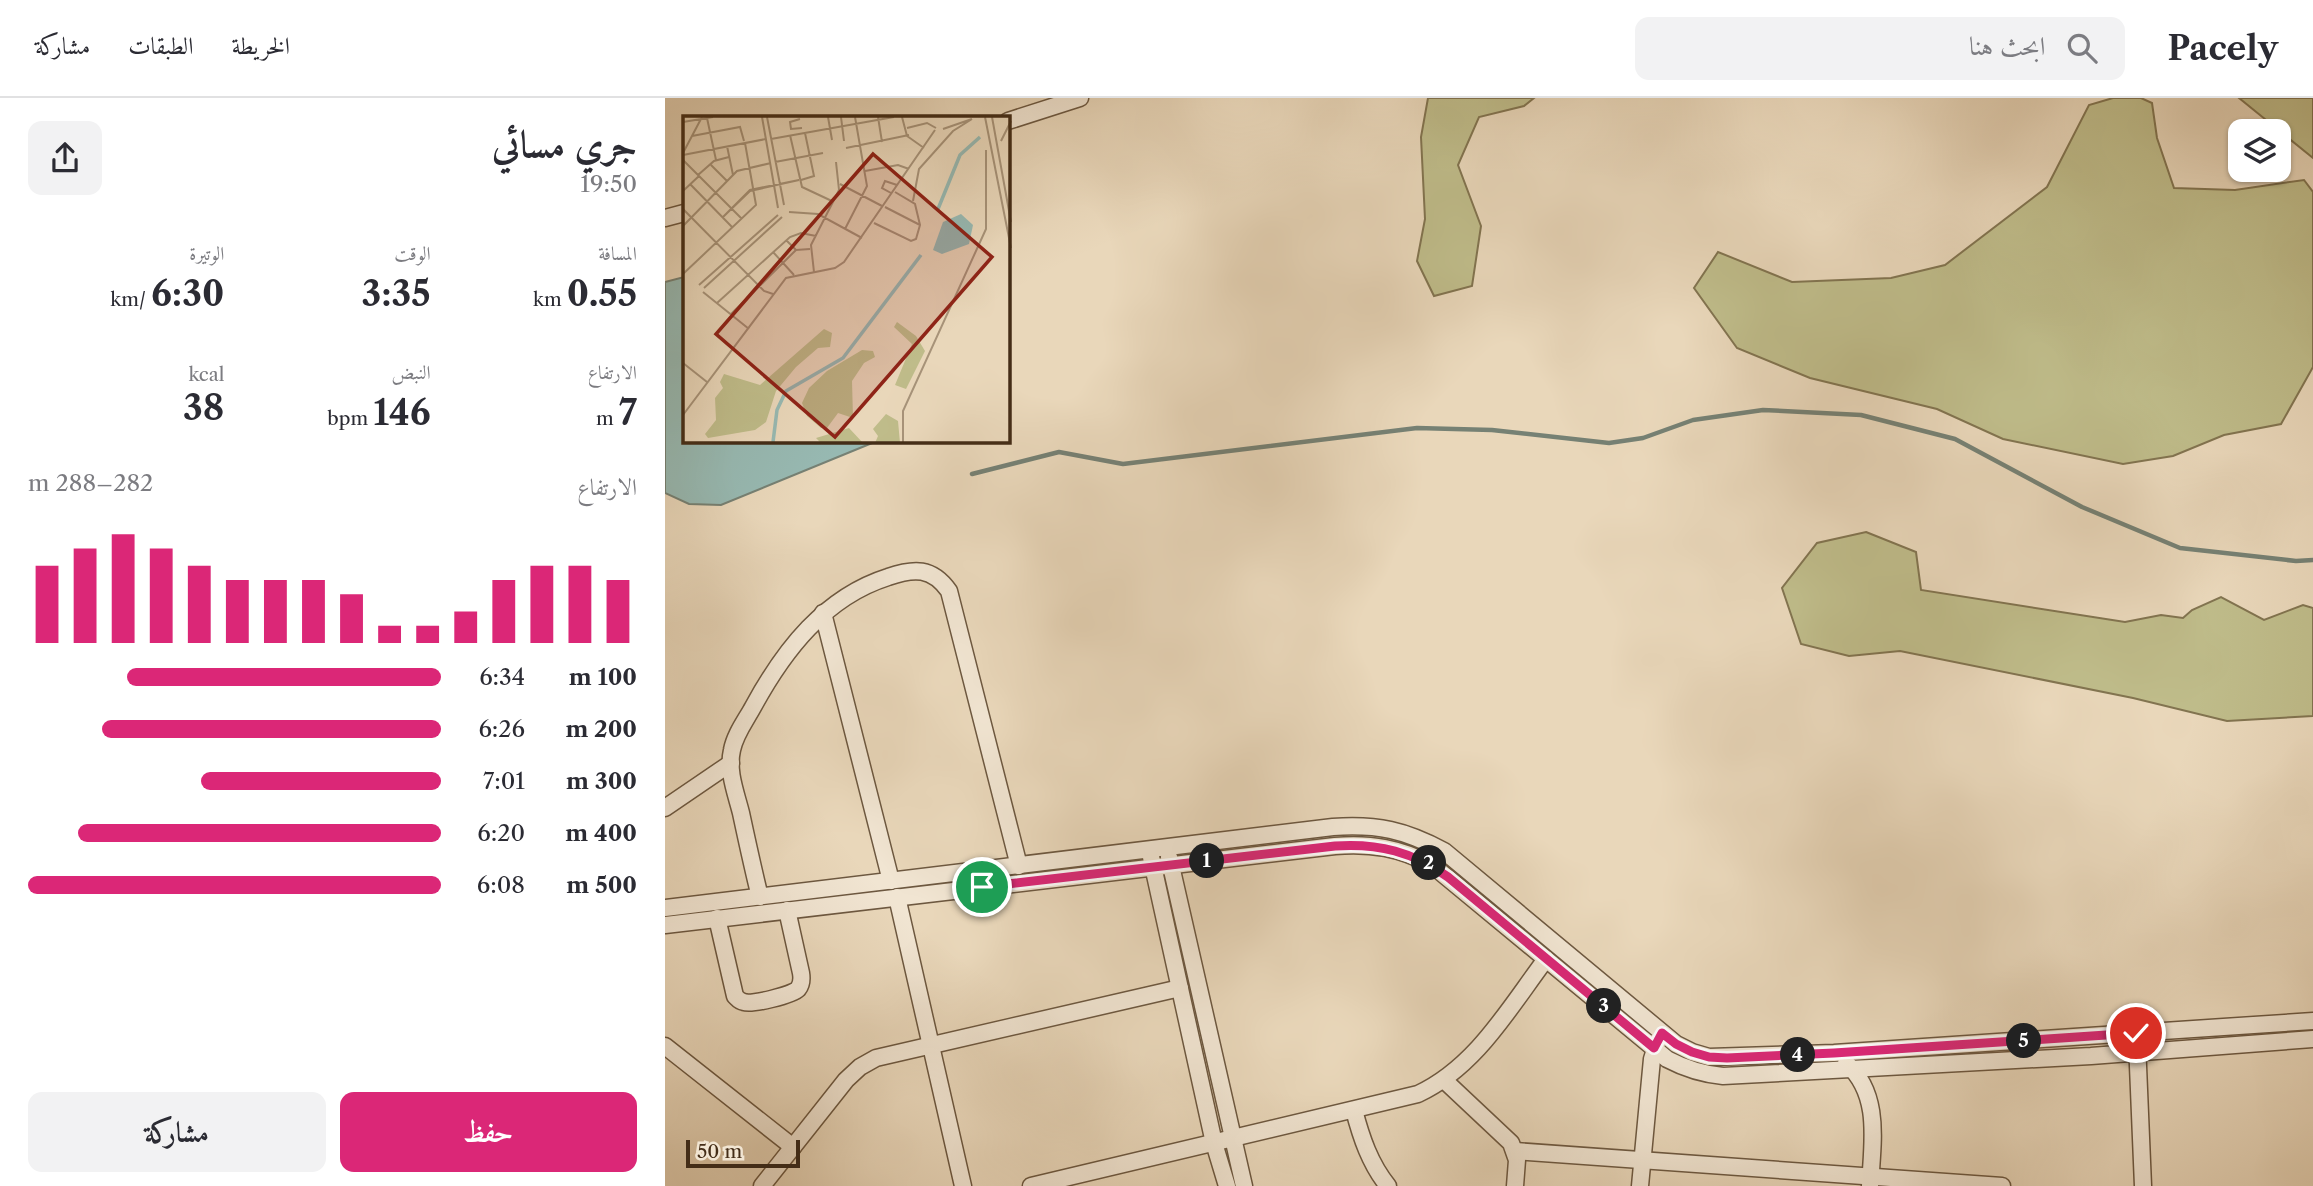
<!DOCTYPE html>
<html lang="ar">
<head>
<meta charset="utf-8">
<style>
  body { margin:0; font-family:"Libre Caslon Text",Amiri,serif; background:#f2f2f3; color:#2b2b33; direction:rtl; height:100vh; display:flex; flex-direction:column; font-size:26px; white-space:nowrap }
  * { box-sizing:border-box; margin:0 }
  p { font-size:23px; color:#7c7c81 }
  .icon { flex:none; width:38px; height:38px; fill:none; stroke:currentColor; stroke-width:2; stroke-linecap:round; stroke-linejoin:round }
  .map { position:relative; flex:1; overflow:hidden; direction:ltr }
  .details { display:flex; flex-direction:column; background:#fff; width:665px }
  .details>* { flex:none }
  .tools { position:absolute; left:1563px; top:21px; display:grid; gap:14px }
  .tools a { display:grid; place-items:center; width:63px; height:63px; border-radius:14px; background:#fff; box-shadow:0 2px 5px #0004; font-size:35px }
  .scale { position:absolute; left:21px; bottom:18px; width:114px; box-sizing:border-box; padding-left:7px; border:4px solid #442d17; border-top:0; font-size:19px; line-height:24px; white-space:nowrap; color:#442d17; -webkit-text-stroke:5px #f1e5d2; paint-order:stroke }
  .pin { position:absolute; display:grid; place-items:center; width:60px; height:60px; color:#fff; margin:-30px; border:4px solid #fff; border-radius:50%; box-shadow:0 2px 7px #0007 }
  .km { position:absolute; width:35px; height:35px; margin:-18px; border-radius:50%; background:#222; color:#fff; font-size:19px; line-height:35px; text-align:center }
  .round { display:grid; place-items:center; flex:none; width:74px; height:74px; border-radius:14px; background:#f2f2f3 }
  .head { display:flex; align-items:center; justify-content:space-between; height:119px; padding:0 28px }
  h1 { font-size:38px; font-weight:800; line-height:52px }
  .figures { display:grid; grid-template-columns:repeat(3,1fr); gap:10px; height:119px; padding:7px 28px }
  .figures div { display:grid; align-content:center }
  .figures b { font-size:35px; font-weight:800 }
  .figures small { font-size:19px; font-weight:400 }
  .figures p { font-size:19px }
  .chart { height:196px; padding:14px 28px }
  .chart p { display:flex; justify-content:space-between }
  .chart svg { width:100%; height:126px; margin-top:7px; stroke:#db2777; stroke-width:6 }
  .primary-button { display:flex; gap:14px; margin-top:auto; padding:14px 28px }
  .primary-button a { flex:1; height:80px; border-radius:14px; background:#db2777; color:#fff; font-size:28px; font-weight:800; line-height:80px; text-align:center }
  .primary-button a+a { background:#f2f2f3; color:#2b2b33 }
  ul { padding:0 28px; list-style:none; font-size:23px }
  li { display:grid; grid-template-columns:112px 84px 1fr; align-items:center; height:52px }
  li i { height:18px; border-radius:9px; background:#db2777 }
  header { display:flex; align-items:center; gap:42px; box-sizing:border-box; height:98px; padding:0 35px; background:#fff; border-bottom:2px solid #e1e1e2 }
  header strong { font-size:33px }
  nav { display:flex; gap:38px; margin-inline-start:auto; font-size:24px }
  .search { width:490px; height:63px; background:#f2f2f3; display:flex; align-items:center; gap:18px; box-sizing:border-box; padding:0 24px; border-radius:14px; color:#7c7c81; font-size:26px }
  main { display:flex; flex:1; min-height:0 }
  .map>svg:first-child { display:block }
  .green { fill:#bfbc8a; stroke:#827450; stroke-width:2 }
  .water { fill:#97b9b2; stroke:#768174; stroke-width:2 }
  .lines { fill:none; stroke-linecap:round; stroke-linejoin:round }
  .stream { stroke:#768174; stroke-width:4.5 }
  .minor-casing { stroke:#6d5840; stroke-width:19 }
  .minor { stroke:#f1e5d2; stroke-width:16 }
  .route-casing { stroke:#fff; stroke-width:14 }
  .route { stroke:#db2777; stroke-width:9 }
  .inset-river { fill:none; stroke:#97b9b2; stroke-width:3.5 }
  .inset-road { fill:none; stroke:#a79379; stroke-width:2 }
  .view { fill:#8f2418; fill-opacity:0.15; stroke:#8f2418; stroke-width:3.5 }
  .inset-edge { fill:none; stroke:#442d17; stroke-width:3.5 }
</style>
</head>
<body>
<header>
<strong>Pacely</strong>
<div class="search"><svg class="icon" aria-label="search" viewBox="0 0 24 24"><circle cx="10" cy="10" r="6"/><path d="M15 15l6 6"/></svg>ابحث هنا</div>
<nav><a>الخريطة</a><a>الطبقات</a><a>مشاركة</a></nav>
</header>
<main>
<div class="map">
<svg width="1648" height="1088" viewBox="0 0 1648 1088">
  <rect width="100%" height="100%" fill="#e9d7ba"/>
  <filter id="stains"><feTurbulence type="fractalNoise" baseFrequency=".00286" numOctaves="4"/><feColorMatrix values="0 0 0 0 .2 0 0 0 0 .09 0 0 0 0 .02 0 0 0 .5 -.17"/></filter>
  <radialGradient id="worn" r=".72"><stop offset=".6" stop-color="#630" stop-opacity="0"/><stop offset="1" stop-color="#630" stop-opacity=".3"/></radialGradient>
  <!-- green -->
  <g class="green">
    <polygon points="763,0 869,0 859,8 814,19 793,67 816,128 807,188 769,198 752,163 760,121 756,39"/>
    <polygon points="1448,0 1476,0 1487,5 1492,40 1509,90 1570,92 1639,82 1648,94 1648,269 1616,326 1559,337 1508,358 1458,366 1338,341 1272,311 1145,280 1072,250 1029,190 1053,154 1127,184 1226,180 1280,167 1382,89 1424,7"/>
    <polygon points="1574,0 1648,0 1648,60"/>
    <polygon points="1201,434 1251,454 1256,492 1460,524 1496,517 1518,520 1527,512 1556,499 1599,522 1638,507 1648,510 1648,618 1562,623 1468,600 1235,553 1184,558 1136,546 1117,490 1152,445"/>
  </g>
  <!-- water -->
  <polygon class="water" points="19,179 19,343 212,343 56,407 24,406 0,395 0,184"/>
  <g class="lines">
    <!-- stream -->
    <polyline class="stream" points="307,376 394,354 458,366 752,330 827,332 944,345 978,340 1028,322 1098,312 1196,317 1290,341 1417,409 1515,450 1631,463 1648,462"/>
    <!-- minor casing -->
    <g class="minor-casing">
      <g id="minor">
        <polyline points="343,23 415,0"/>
        <polyline points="0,120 19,115"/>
        <polyline points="158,515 226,783"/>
        <polyline points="0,710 66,665"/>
        <polyline points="486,759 549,1045 562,1088"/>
        <polyline points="504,759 579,1088"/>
        <path d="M 95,799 C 88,771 82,743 76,715 C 71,695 62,673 67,652 C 70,636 81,622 88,609 C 119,552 160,499 223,479 C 249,470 267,469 284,493 L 354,768"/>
        <polyline points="232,799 298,1088"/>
        <path d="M 0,810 L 668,729 C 713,726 740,732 779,753 L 1011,946 L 1027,954 L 1044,959 L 1169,955 L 1648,923"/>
        <path d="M 52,820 L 70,898 C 73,901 74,903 79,904 C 87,907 127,897 133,891 C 137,886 137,881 136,875 L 122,812"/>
        <path d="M 0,827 L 670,748 C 706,745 735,750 767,767 L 1002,961 C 1021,971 1037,976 1058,978 L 1426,958 L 1648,941"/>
        <polyline points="1472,944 1478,1088"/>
        <polyline points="0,948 128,1049"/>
        <path d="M 1181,965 C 1217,997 1207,1046 1205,1088"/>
        <polyline points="779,982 846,1045 852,1062 850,1088"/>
        <path d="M 689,1012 C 696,1039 705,1066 723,1088"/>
        <polyline points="850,1053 1337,1088"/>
        <polyline points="97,1088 181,982 195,969 211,960 515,890"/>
        <path d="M 366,1088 L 753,996 C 811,969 844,910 881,861"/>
        <polyline points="975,1088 987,961 993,942"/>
      </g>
    </g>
    <!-- minor -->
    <use href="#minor" class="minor"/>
  </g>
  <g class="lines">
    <!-- route casing -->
    <g class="route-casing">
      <path id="route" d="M 317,789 L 670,748 C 714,745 748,754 783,779 L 989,950 L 997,935 L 1011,946 L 1027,954 L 1044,959 L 1062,960 L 1169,955 L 1471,935"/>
    </g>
    <!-- route -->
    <use href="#route" class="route"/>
  </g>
  <!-- overview -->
  <g transform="translate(18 18)">
    <rect width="327" height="327" fill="#e9d7ba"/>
    <path d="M 214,206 L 233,220 L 242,235 L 223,273 L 212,269 L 229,228 L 211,211 ZM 141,213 L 149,217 L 147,231 L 135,232 L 113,251 L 93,275 L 83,306 L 72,314 L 25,322 L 22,318 L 33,304 L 32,282 L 40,272 L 37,266 L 41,258 L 77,269 ZM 179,234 L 190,235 L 192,241 L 181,247 L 169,265 L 170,302 L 155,297 L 144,312 L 138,312 L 124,300 L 119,287 L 126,272 L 144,255 ZM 203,298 L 215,305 L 217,327 L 192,327 L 195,320 L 190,313 ZM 166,312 L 180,327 L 138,327 L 133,322 Z" fill="#bfbc8a"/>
    <path d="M 278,98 L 290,109 L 286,128 L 259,138 L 250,134 L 260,106 Z" fill="#97b9b2"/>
    <path class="inset-river" d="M 255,93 L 277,39 L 297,21M 90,326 L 94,294 L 103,275 L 160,242 L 238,139"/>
    <path class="inset-road" d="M 79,1 L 95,92M 84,1 L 101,89M 145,1 L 149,24M 158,1 L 161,25M 195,1 L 199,26M 219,1 L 224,20 L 241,32M 302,1 L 328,132M 309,1 L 328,106M 24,2 L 33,44M 117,3 L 107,6 L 108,13 L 119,12M 0,6 L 30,1M 224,12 L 244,7 L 253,12M 260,13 L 289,3M 107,19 L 119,71 L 151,86M 9,20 L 57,11 L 61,25M 88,23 L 211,1M 318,25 L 328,5M 44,30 L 50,59M 163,32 L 226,19M 0,37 L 19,1M 0,39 L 83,23M 0,44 L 59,103M 92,46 L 140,37M 28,49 L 44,65M 182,55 L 215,49 L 226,53M 15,59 L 31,45 L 46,41M 116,64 L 67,75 L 40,101 L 67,74 ZM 118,64 L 131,60 L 122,17M 7,68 L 50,112M 157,68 L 199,90M 0,75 L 16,60M 208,77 L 199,72 L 202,65 L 214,69M 230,85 L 236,53 L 270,15 L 289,3M 202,91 L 237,109M 0,93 L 81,175 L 90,178M 106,96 L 135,98 L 179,122M 191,107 L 228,125 L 233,123 L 237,109 L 232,88 L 212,76M 0,110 L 54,55 L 88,47M 162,113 L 184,70 L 172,1M 103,124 L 113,134 L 127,133M 90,136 L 111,159M 131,156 L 128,129 L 156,74 L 153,46M 0,158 L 73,89 L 62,27M 16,169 L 95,99M 21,172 L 99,101M 20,176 L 66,213M 34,187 L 107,121 L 118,117 L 133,120M 48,198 L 113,134M 0,247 L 24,266M 0,299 L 103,162 L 152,152 L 161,146 L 252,14M 220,327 L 220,295 L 303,113 L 303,34"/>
    <path class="view" d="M 190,38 L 309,141 L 152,321 L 33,218 Z"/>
    <rect width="327" height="327" class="inset-edge"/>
  </g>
  <rect width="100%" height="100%" filter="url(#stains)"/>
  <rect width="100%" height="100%" fill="url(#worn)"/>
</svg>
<div class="tools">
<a><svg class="icon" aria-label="layers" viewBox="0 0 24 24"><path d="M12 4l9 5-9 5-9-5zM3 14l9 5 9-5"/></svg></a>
</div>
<div class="scale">50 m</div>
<div class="pin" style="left:317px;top:789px;background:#1e9e55"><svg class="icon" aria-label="arrive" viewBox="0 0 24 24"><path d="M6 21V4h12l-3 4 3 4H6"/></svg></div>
<div class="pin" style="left:1471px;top:935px;background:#d93025"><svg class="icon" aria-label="check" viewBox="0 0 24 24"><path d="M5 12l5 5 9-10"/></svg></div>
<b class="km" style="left:542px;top:763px">1</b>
<b class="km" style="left:764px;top:765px">2</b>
<b class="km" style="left:939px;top:908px">3</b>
<b class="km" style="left:1133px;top:957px">4</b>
<b class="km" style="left:1359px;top:943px">5</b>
</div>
<section class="details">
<div class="head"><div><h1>جري مسائي</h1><p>19:50</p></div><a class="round"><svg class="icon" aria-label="share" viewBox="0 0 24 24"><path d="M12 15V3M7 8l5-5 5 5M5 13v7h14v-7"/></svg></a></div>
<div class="figures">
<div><p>المسافة</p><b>0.55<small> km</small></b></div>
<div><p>الوقت</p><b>3:35</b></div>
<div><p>الوتيرة</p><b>6:30<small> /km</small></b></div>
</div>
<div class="figures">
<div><p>الارتفاع</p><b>7<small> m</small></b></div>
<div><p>النبض</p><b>146<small> bpm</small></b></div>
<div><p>kcal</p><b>38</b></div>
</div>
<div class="chart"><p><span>الارتفاع</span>282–288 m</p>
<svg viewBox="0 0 160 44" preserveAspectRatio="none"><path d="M5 44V17M15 44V11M25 44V6M35 44V11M45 44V17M55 44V22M65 44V22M75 44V22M85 44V27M95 44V38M105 44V38M115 44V33M125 44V22M135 44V17M145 44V17M155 44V22"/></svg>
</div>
<ul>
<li><b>100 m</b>6:34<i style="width:76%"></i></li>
<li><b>200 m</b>6:26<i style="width:82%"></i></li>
<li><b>300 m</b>7:01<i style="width:58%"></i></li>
<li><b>400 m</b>6:20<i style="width:88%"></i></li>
<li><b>500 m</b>6:08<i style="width:100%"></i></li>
</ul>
<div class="primary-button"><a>حفظ</a><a>مشاركة</a></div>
</section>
</main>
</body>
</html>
